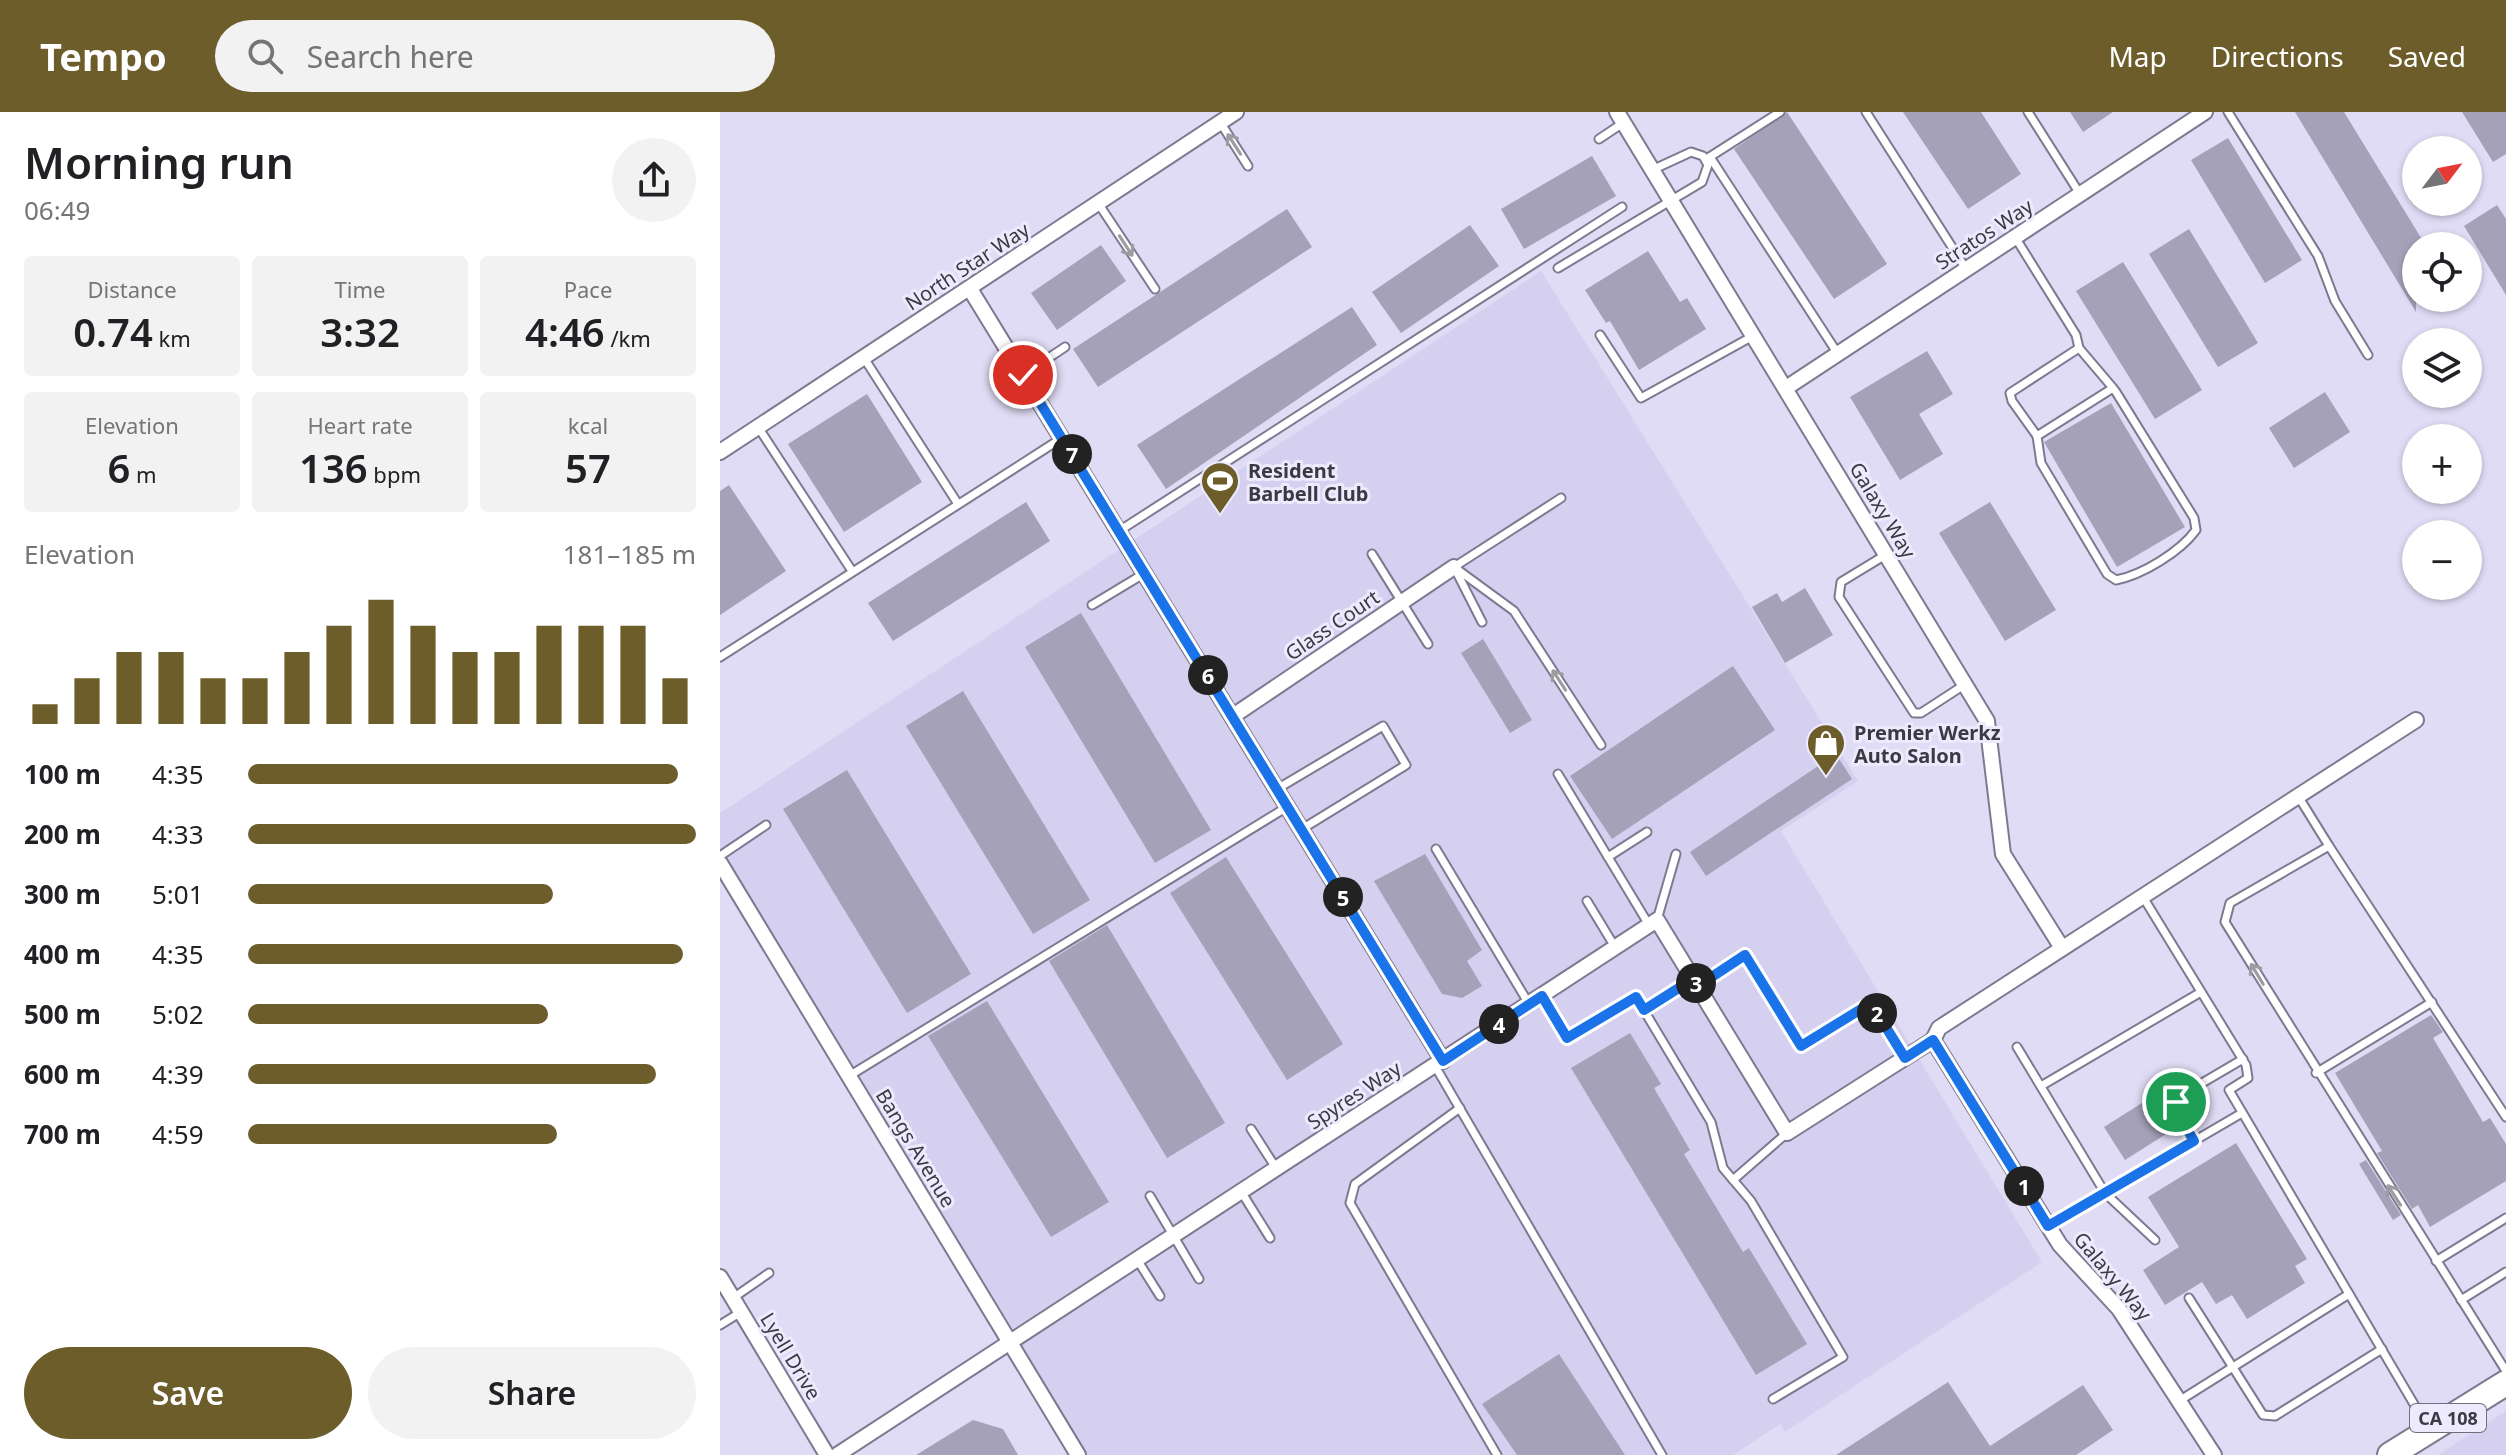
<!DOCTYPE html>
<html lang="en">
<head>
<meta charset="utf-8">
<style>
  body { margin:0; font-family:"Noto Sans",sans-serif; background:#f2f2f2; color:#202124; height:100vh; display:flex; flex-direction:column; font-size:30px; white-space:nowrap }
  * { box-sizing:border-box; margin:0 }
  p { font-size:26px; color:#757577 }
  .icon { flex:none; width:44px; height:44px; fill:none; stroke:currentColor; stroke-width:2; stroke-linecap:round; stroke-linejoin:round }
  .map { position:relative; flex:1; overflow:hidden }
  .panel { display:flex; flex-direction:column; background:#fff; width:720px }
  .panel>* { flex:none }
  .needle { width:52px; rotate:58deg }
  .buttons { position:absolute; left:1682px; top:24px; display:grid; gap:16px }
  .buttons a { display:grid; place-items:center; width:80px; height:80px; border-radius:50%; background:#fff; box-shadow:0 2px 6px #0004; font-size:40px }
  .pin { position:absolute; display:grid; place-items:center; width:68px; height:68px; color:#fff; margin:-34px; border:4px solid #fff; border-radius:50%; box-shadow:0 2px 8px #0007 }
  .km { position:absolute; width:40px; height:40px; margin:-20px; border-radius:50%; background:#222; color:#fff; font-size:22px; line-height:40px; text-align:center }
  .round { display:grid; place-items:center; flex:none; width:84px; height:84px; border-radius:42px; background:#f2f2f2 }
  .headline { display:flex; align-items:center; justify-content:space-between; height:136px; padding:0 24px }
  h1 { font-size:44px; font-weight:600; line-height:60px }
  .stats { display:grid; grid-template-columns:repeat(3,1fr); gap:12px; height:136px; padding:8px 24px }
  .stats div { display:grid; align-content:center; border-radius:8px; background:#f2f2f2; text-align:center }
  .stats b { font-size:40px; font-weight:600 }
  .stats small { font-size:22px; font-weight:400 }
  .stats p { font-size:22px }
  .chart { height:224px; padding:16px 24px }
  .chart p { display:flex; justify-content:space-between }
  .chart svg { width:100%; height:144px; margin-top:8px; stroke:#6d5d2a; stroke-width:6 }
  .button { display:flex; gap:16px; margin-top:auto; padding:16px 24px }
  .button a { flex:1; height:92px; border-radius:48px; background:#6d5d2a; color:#fff; font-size:32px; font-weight:600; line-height:92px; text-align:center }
  .button a+a { background:#f2f2f2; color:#202124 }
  ul { padding:0 24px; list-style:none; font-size:26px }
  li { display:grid; grid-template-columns:128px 96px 1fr; align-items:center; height:60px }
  li i { height:20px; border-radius:10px; background:#6d5d2a }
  header { display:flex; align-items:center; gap:48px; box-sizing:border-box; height:112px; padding:0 40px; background:#6d5d2a; color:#fff }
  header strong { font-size:38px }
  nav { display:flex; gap:44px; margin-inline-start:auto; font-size:28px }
  .search { width:560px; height:72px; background:#f2f2f2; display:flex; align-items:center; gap:20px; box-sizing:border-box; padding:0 28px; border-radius:44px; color:#757577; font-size:30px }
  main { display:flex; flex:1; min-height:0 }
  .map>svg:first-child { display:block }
  .built { fill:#d6d0f0 }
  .building { fill:#a5a1b8 }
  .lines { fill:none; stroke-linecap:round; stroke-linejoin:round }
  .service-casing { stroke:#7e7990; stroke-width:11 }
  .minor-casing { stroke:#7e7990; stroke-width:18 }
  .primary-casing { stroke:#7e7990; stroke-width:28 }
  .service { stroke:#fff; stroke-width:7 }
  .minor { stroke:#fff; stroke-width:14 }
  .primary { stroke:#fff; stroke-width:24 }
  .oneway { stroke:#9d9ca1 }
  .route-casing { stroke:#fff; stroke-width:16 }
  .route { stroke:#1a73e8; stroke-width:10 }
  .labels { text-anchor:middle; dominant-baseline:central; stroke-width:6; stroke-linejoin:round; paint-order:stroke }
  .shield { fill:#eeeafe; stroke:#716f7b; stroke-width:2 }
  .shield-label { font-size:18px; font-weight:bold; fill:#3b3a43 }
  .street-label { font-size:20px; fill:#3b3a43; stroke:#eeeafe }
  .poi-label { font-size:20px; font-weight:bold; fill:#3b3a43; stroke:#eeeafe; text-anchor:start }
</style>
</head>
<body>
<header>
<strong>Tempo</strong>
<div class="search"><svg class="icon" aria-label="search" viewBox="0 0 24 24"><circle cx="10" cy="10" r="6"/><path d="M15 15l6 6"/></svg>Search here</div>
<nav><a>Map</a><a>Directions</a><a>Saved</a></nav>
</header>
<main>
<section class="panel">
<div class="headline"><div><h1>Morning run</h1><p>06:49</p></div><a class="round"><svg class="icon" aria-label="share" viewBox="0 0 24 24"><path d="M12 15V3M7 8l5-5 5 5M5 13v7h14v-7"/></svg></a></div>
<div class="stats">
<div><p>Distance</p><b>0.74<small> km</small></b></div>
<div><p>Time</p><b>3:32</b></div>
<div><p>Pace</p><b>4:46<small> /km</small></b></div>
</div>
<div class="stats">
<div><p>Elevation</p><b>6<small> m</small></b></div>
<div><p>Heart rate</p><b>136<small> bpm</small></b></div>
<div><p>kcal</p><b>57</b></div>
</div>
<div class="chart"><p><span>Elevation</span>181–185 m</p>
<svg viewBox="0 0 160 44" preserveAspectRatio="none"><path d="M5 44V38M15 44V30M25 44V22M35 44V22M45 44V30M55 44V30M65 44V22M75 44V14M85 44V6M95 44V14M105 44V22M115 44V22M125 44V14M135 44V14M145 44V14M155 44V30"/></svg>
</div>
<ul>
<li><b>100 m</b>4:35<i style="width:96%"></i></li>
<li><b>200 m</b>4:33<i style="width:100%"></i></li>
<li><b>300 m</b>5:01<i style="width:68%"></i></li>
<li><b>400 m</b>4:35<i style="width:97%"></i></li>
<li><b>500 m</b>5:02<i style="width:67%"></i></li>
<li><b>600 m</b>4:39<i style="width:91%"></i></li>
<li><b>700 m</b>4:59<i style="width:69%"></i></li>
</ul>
<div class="button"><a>Save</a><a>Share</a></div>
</section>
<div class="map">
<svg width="1786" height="1343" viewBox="0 0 1786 1343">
  <rect width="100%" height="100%" fill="#e1dcf5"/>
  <!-- built -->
  <g class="built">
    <polygon points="821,159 1138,669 1061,719 1322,1150 1065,1320 1060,1312 1013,1343 359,1343 0,749 0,701"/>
    <polygon points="1786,1299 1786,1343 1718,1343"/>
  </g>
  <!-- building -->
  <g class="building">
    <polygon points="1067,0 1167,152 1114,187 1014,37"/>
    <polygon points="1183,0 1261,0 1301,62 1248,97"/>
    <polygon points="1350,0 1393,0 1363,20"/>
    <polygon points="1575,0 1624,0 1706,134 1696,134 1696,200"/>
    <polygon points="1742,0 1786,0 1786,42 1773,50"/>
    <polygon points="1508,26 1582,148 1545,171 1471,48"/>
    <polygon points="872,44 896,84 804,137 781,97"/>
    <polygon points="1777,93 1786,107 1786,183 1744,114"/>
    <polygon points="567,97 592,135 378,275 353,237"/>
    <polygon points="750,113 779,154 681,221 652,180"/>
    <polygon points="1469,117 1538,231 1498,255 1429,142"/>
    <polygon points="381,133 406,169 337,218 311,181"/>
    <polygon points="928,139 960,190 967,186 986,217 919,258 890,209 886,211 865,178"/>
    <polygon points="1403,150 1482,278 1435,307 1356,179"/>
    <polygon points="632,195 657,233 446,377 417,333"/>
    <polygon points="1207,239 1233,282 1199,302 1223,342 1180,368 1130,285"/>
    <polygon points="1605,280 1630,320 1574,356 1549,316"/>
    <polygon points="147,282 202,370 124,420 68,332"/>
    <polygon points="1391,291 1465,415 1397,455 1324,330"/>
    <polygon points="9,373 66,459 0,503 0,379"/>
    <polygon points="306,390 330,429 173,529 148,491"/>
    <polygon points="1270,390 1336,498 1285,529 1219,421"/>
    <polygon points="1085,476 1113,523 1065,551 1032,495 1057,481 1062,490"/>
    <polygon points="361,501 491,718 435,751 305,535"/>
    <polygon points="763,527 812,608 790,621 741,541"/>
    <polygon points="1013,554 1055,618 892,727 850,664"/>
    <polygon points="243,579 370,788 313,822 186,614"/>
    <polygon points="1116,642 1132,667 986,764 970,740"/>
    <polygon points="127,658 251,862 187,901 63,697"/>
    <polygon points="705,742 762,838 747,849 762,874 742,886 722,882 654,769"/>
    <polygon points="506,745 623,932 567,968 450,781"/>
    <polygon points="387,813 505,1011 447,1046 329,849"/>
    <polygon points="267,889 389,1090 331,1125 208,924"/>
    <polygon points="1711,903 1723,920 1713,926 1763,1010 1770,1006 1786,1032 1786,1069 1710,1115 1698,1093 1692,1097 1657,1041 1662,1039 1615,961"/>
    <polygon points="910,921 941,972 934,976 970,1038 964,1042 1023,1140 1029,1136 1087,1232 1036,1263 851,956"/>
    <polygon points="1433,984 1454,1017 1405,1048 1384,1015"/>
    <polygon points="1516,1031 1587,1147 1575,1154 1585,1171 1527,1207 1512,1183 1496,1192 1482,1170 1445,1193 1423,1158 1459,1135 1428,1085"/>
    <polygon points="1646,1048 1681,1103 1673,1108 1639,1052"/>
    <polygon points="839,1242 905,1343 797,1343 762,1292"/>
    <polygon points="1228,1270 1270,1334 1363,1273 1393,1318 1356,1343 1116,1343"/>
    <polygon points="253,1308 283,1317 298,1343 196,1343"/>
  </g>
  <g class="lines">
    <!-- service casing -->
    <g class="service-casing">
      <g id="service">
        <polyline points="1146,0 1246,157"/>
        <polyline points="1308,0 1360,82"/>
        <polyline points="1508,0 1598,144 1615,189 1648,243"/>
        <polyline points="500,10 528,54"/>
        <polyline points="879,27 903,11"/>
        <polyline points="990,45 1118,242"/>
        <polyline points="988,46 1060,0"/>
        <polyline points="378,91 435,177"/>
        <polyline points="1295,125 1356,223 1359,236 1290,281 1292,289 1317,324"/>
        <polyline points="838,156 982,70 988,53 983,44 971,40 932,58"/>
        <polyline points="880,223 921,286 1033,224"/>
        <path d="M 1359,236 L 1393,276 L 1396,280 L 1474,406 L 1476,418 C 1460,440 1422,463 1396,468 L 1387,462 L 1321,351 L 1317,324 L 1393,276"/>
        <polyline points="144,246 238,392"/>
        <polyline points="303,263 345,235"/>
        <polyline points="38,315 132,459"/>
        <polyline points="399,419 902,95"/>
        <polyline points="652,442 708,532"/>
        <polyline points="1167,442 1121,470 1119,485 1194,601 1201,601 1244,573"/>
        <polyline points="734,455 794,499 881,633"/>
        <polyline points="734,455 841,386"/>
        <polyline points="735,457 762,510"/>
        <polyline points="372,493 425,461"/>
        <polyline points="0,545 342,326"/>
        <polyline points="838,662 929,813"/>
        <polyline points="557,677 663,614 686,653 582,717"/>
        <polyline points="1578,684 1609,734 1510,791 1505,810 1786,1259"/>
        <polyline points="1609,734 1786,1005"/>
        <polyline points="716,737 809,892"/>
        <polyline points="0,744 46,713"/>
        <polyline points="888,745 927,720"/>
        <polyline points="1423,785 1526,953 1528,966 1509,978 1708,1316"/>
        <polyline points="867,789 895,835"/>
        <polyline points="937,808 956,742"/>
        <polyline points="978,874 1025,843 1081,934 1151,891 1185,946"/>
        <polyline points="822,884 847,926 916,885 991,1010 1003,1056 1031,1089 1123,1245 1053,1287"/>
        <polyline points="924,898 973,867"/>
        <polyline points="1297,935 1385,1081 1435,1128"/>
        <polyline points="715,954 942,1343"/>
        <polyline points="1596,961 1712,890"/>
        <polyline points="129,964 567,695"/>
        <polyline points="1321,974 1481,880"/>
        <polyline points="740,996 635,1072 630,1091 777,1343"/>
        <polyline points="531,1017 556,1056"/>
        <path d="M 1474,1029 C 1465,1015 1450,1000 1460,984 L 1523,947"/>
        <polyline points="1013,1068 1067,1021"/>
        <polyline points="522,1081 550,1126"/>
        <polyline points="430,1084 479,1167"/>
        <polyline points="1328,1114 1522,1001"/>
        <polyline points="418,1149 440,1184"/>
        <polyline points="1716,1149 1786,1106"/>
        <polyline points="13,1186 49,1161"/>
        <polyline points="1469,1186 1543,1303 1555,1304 1662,1237"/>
        <polyline points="1741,1188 1786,1160"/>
        <polyline points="0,1213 21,1200"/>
        <polyline points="1459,1289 1629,1182"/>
      </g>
    </g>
    <!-- minor casing -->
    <g class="minor-casing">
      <g id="minor">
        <polyline points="897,0 1267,609 1283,742 1342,836"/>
        <polyline points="250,177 723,949"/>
        <polyline points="1066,276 1485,0"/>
        <polyline points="0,340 516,0"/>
        <polyline points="513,604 734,455"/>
        <polyline points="0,751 358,1343"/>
        <polyline points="1213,928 1219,916 1696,608"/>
        <polyline points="1213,928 1340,1133 1399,1197 1494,1343"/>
        <polyline points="0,1165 107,1343"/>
        <polyline points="117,1343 937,808 1067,1021 1213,928"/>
      </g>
    </g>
    <!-- primary casing -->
    <g class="primary-casing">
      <polyline id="primary" points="1670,1343 1786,1271"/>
    </g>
    <!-- service -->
    <use href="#service" class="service"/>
    <!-- minor -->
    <use href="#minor" class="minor"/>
    <!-- primary -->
    <use href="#primary" class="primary"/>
  </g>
  <!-- one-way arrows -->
  <defs><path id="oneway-shaft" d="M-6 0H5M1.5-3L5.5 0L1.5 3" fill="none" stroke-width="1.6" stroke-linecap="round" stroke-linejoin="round" transform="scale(2)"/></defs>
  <g class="oneway">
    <use href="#oneway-shaft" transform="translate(514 32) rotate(-123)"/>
    <use href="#oneway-shaft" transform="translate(406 134) rotate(57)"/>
    <use href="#oneway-shaft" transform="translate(839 568) rotate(-123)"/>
    <use href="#oneway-shaft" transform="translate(1537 862) rotate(-121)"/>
    <use href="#oneway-shaft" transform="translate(1674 1083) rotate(-123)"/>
  </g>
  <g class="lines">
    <!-- route casing -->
    <g class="route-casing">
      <polyline id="route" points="303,263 723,949 822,884 847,926 916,885 924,898 973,867 978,874 1025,843 1081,934 1151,891 1185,946 1213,928 1328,1114 1474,1029 1455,997 1456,990"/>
    </g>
    <!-- route -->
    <use href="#route" class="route"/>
  </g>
  <!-- icons -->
  <defs>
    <g id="stadium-pin" transform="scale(2)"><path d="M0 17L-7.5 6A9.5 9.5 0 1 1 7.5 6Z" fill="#6d5d2a" stroke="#eeeafe"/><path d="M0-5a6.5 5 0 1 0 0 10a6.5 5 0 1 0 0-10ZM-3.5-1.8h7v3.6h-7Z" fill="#fff"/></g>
    <g id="shop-pin" transform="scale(2)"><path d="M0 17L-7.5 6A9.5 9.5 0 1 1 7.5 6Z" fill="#6d5d2a" stroke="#eeeafe"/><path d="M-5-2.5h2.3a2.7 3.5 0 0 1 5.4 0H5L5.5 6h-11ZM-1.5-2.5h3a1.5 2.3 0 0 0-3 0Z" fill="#fff"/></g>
  </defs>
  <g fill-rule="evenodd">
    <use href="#stadium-pin" x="500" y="369"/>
    <use href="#shop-pin" x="1106" y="631"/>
  </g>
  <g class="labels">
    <!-- shield labels -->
    <rect class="shield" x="1690" y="1292" width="76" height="28" rx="6"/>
    <g class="shield-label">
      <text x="1728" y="1306">CA 108</text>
    </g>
    <!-- street labels -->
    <g class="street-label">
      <text transform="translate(1264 122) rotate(-33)">Stratos Way</text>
      <text transform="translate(247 154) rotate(-33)">North Star Way</text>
      <text transform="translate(1163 398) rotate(59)">Galaxy Way</text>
      <text transform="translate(612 513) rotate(-34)">Glass Court</text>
      <text transform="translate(634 983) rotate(-33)">Spyres Way</text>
      <text transform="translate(196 1036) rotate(59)">Bangs Avenue</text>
      <text transform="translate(1393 1164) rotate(50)">Galaxy Way</text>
      <text transform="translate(71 1244) rotate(59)">Lyell Drive</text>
    </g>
    <!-- poi labels -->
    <g class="poi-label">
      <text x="528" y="358">Resident<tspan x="528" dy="23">Barbell Club</tspan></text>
      <text x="1134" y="620">Premier Werkz<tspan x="1134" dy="23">Auto Salon</tspan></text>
    </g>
  </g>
</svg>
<div class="buttons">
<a><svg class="needle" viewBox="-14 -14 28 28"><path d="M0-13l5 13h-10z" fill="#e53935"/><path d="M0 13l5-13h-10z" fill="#757577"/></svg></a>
<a><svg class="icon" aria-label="locate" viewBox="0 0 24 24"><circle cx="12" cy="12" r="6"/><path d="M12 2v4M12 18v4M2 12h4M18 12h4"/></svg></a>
<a><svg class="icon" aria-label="layers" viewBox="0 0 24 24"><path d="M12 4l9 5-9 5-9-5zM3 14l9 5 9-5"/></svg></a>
<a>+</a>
<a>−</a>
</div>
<div class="pin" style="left:1456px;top:990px;background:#1e9e55"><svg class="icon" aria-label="arrive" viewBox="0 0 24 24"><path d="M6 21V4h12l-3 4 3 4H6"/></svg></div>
<div class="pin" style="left:303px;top:263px;background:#d93025"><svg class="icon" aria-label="check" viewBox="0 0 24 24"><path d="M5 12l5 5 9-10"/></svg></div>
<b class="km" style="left:1304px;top:1074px">1</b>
<b class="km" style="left:1157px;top:901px">2</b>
<b class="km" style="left:976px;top:871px">3</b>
<b class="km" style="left:779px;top:912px">4</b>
<b class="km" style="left:623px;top:785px">5</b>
<b class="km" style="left:488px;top:563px">6</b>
<b class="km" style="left:352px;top:342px">7</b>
</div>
</main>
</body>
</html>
